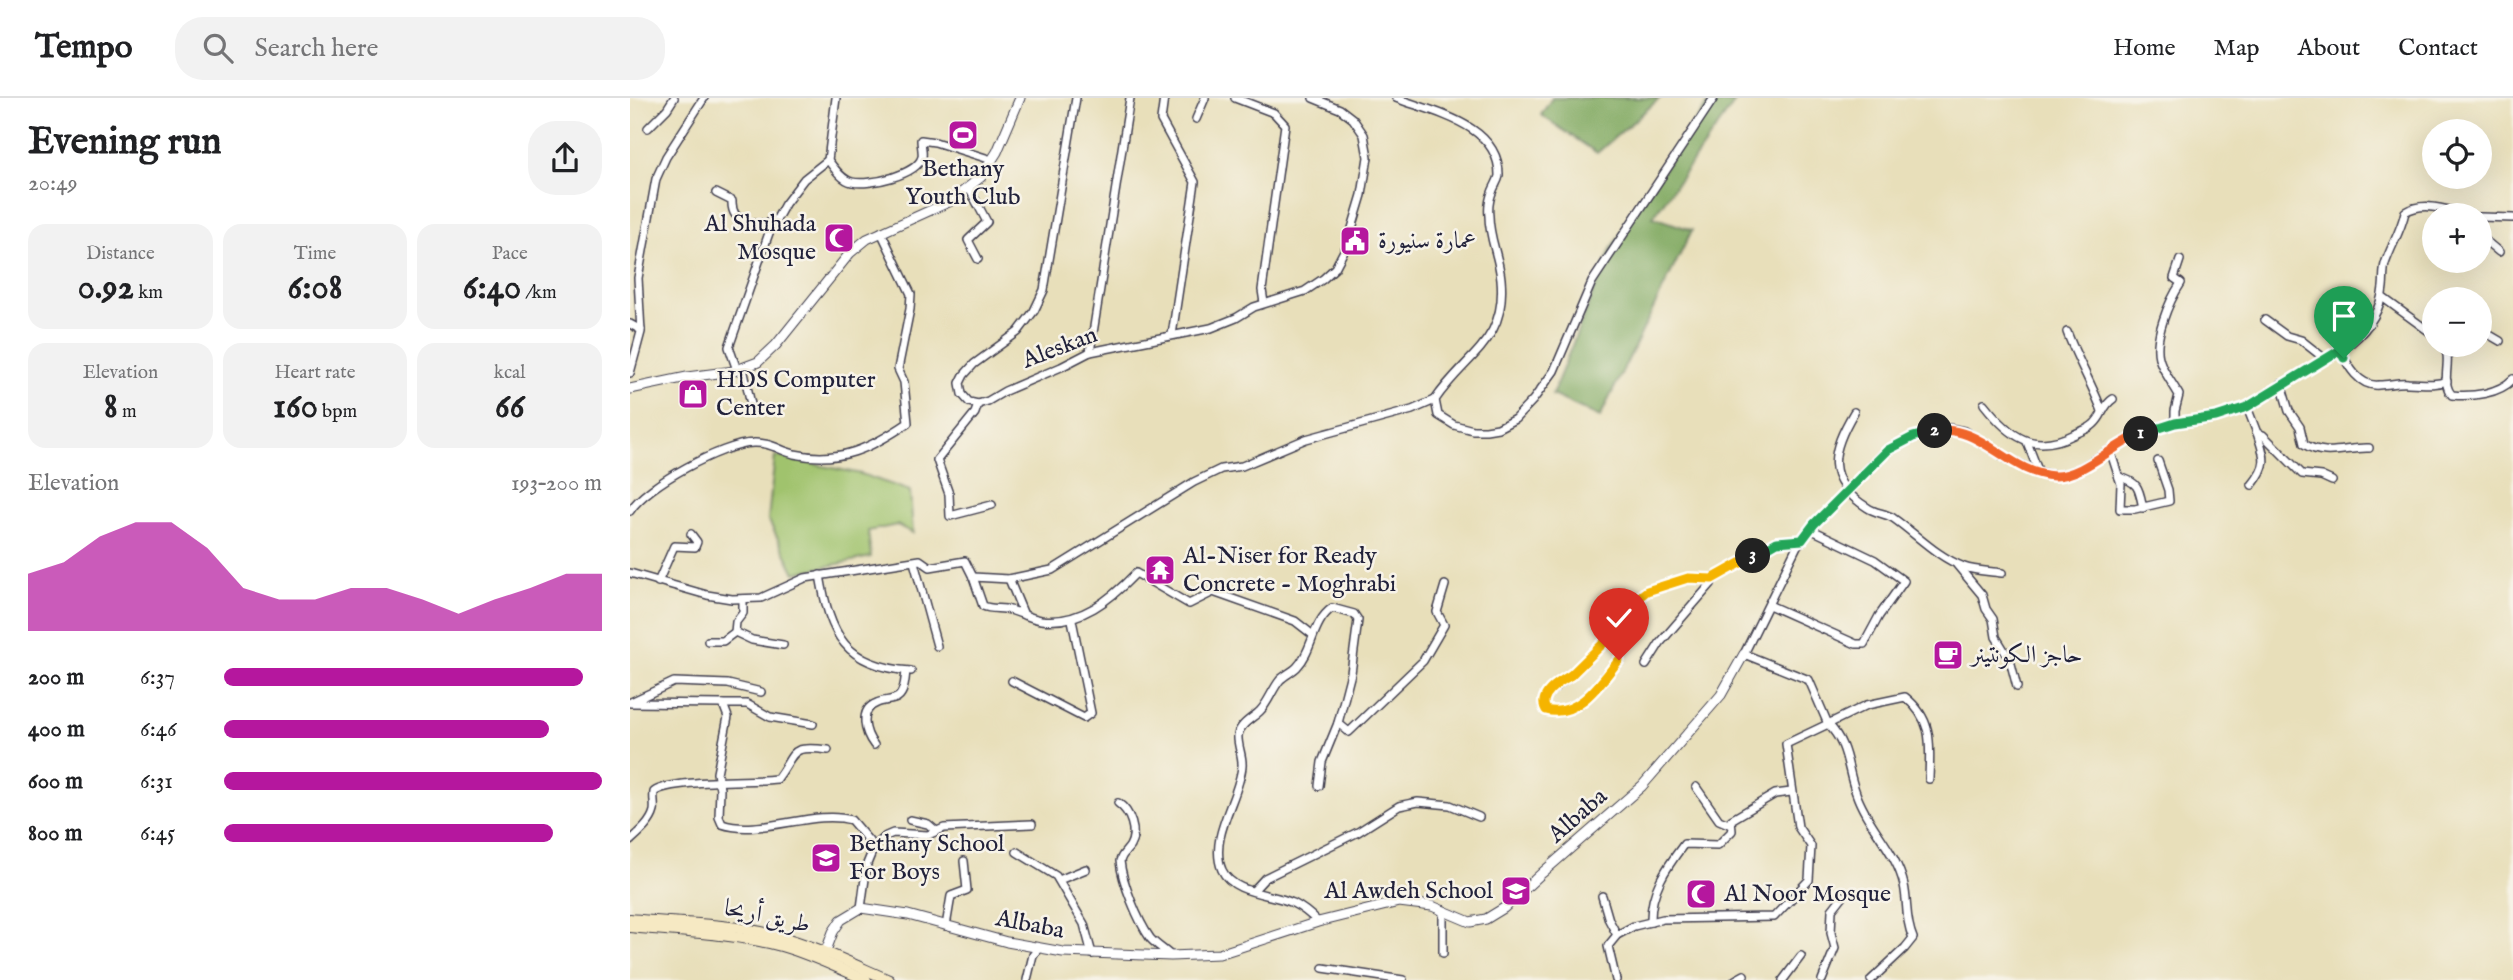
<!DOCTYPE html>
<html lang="en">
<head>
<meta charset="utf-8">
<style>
  body { margin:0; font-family:"IM FELL English",Amiri,serif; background:#f2f2f2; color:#202124; height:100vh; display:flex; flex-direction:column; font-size:26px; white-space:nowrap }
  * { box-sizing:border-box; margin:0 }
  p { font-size:23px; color:#757577 }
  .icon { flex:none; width:38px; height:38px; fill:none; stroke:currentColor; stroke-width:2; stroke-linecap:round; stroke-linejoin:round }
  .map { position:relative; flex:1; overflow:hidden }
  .details { display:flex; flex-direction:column; background:#fff; width:630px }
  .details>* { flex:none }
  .controls { position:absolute; left:1792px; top:21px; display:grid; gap:14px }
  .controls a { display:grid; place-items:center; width:70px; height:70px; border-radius:50%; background:#fff; box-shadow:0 7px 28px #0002; font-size:35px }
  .pin { position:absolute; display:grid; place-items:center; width:60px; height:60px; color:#fff; margin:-72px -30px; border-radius:50% 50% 50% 0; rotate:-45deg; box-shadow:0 0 7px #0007 }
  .pin .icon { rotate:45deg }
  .km { position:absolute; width:35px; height:35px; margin:-18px; border-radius:50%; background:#222; color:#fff; font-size:19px; line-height:35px; text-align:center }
  .round { display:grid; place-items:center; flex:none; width:74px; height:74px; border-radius:28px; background:#f2f2f2 }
  .head { display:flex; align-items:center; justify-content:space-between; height:119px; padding:0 28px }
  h1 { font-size:38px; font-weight:700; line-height:52px }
  .figures { display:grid; grid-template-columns:repeat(3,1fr); gap:10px; height:119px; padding:7px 28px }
  .figures div { display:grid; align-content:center; border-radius:18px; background:#f2f2f2; text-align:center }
  .figures b { font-size:35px; font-weight:700 }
  .figures small { font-size:19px; font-weight:400 }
  .figures p { font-size:19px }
  .chart { height:196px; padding:14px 28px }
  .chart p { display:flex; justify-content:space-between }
  .chart svg { width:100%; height:126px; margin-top:7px; fill:#b5179e; opacity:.7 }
  ul { padding:0 28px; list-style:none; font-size:23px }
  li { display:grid; grid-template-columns:112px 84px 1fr; align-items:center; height:52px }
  li i { height:18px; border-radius:9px; background:#b5179e }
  header { display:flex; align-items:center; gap:42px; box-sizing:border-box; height:98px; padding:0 35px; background:#fff; border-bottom:2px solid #e0e0e0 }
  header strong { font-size:33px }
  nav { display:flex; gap:38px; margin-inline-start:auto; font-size:24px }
  .search { width:490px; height:63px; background:#f2f2f2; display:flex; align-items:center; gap:18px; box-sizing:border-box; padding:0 24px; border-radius:28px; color:#757577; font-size:26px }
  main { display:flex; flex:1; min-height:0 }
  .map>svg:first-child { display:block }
  .green { fill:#a0c36d; stroke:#617254; stroke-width:2 }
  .forest { fill:#80a960; stroke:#51664e; stroke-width:2 }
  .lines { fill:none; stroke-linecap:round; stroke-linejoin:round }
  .minor-casing { stroke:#403e4e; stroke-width:10 }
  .tertiary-casing { stroke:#403e4e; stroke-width:11 }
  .secondary-casing { stroke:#403e4e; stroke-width:12 }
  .minor { stroke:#fff; stroke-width:7 }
  .tertiary { stroke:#fff; stroke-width:9 }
  .secondary { stroke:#f6e9c3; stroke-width:10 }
  .split-1-casing { stroke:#fff; stroke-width:14 }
  .split-2-casing { stroke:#fff; stroke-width:14 }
  .split-3-casing { stroke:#fff; stroke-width:14 }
  .split-4-casing { stroke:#fff; stroke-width:14 }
  .split-5-casing { stroke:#fff; stroke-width:14 }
  .split-1 { stroke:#22a559; stroke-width:9 }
  .split-2 { stroke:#f0652b; stroke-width:9 }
  .split-3 { stroke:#22a559; stroke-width:9 }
  .split-4 { stroke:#f5b400; stroke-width:9 }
  .split-5 { stroke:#f5b400; stroke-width:9 }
  .labels { text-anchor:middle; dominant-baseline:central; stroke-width:5; stroke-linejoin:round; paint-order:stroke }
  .poi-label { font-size:24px; fill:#22223b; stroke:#f7f3e8; text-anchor:start }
  .street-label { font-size:24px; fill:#22223b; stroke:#f7f3e8 }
</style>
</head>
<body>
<header>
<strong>Tempo</strong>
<div class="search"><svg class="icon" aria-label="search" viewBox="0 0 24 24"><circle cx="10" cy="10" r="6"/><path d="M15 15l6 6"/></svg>Search here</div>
<nav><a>Home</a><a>Map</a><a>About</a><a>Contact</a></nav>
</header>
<main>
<section class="details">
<div class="head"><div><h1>Evening run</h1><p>20:49</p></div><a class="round"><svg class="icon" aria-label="share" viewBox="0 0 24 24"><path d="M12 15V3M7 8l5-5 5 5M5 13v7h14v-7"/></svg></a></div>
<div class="figures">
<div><p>Distance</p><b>0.92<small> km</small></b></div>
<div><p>Time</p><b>6:08</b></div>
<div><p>Pace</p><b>6:40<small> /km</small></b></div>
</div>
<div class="figures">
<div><p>Elevation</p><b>8<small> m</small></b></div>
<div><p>Heart rate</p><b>160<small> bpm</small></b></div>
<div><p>kcal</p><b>66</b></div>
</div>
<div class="chart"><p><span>Elevation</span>193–200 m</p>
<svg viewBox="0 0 160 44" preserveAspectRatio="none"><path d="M0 44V24L10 20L20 11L30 6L40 6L50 15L60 29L70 33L80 33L90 29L100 29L110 33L120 38L130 33L140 29L150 24L160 24V44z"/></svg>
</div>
<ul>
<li><b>200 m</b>6:37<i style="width:95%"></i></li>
<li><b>400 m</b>6:46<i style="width:86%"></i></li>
<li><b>600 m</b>6:31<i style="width:100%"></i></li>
<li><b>800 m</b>6:45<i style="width:87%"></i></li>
</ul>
</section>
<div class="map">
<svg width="1883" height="882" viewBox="0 0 1883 882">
  <rect width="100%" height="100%" fill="#f7f3e8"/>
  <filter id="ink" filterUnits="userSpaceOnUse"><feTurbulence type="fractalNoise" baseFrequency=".0143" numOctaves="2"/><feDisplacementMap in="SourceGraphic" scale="14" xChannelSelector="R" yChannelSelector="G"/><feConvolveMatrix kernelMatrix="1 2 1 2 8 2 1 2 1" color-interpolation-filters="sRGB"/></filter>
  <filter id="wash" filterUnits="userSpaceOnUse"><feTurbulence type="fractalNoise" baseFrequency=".00686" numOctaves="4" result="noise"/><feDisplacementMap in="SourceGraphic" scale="28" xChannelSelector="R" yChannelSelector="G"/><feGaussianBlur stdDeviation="1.57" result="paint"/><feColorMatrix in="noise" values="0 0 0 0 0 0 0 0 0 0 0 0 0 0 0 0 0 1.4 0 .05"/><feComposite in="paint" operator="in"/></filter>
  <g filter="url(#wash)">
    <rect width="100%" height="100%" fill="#e8dfba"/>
    <!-- green -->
    <polygon class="green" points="145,358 231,376 280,393 283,435 267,427 238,433 241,459 165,475 138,421"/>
    <!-- forest -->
    <g class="forest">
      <polygon points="922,0 1030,0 967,55 911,17"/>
      <polygon points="1105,4 1023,119 1062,132 970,319 922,297 981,151 1077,6"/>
    </g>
  </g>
  <g filter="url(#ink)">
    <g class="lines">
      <!-- minor casing -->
      <g class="minor-casing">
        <g id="minor">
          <path d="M 206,0 L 198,62 C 204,70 212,82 222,84 C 239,88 287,77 292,59 C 293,54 291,47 291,42 L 305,44 L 362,62"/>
          <polyline points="446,0 414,192 404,213 388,234 344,266 334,277 330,285 332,296 339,304 348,306 358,303 375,293 431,269 460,254 581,230 606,220 624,209 675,193 693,181 705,170 717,147 732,97 738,59 734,37 723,21 710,11 683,0"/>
          <polyline points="534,0 531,22 565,84 542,237"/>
          <polyline points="605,0 644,15 655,27 632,192 634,205"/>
          <path d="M 766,0 C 802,14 870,26 869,78 C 868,83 865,87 863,92 C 860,99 858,110 859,118 C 859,140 869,159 871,181 C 877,245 836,256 805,302 L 808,317 L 824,327 L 843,332 L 856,332 L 868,330 L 885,321 L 903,302 L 924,273 L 962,184 L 1084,0"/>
          <polyline points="566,21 575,0"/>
          <polyline points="18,30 37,11 44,0"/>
          <polyline points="339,90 357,124 338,142 348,161"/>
          <path d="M 86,95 L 102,103 C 101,128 128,128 146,123"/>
          <polyline points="1850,119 1883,120"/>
          <polyline points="1850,138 1869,154"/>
          <polyline points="1752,199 1804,237"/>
          <polyline points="1635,222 1657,238 1671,242 1695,261"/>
          <polyline points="0,226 11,232"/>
          <path d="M 1437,234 C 1447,261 1462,286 1472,313"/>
          <polyline points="1850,235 1858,236 1870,243"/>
          <path d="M 1813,247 C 1824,261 1809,283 1822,297 C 1842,299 1869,296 1883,281"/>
          <path d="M 1710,252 C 1718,268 1729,289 1749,287 C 1759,287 1768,284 1778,285 C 1792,285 1803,288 1817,283"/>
          <polyline points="460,254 500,0"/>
          <polyline points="113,270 122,311"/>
          <polyline points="107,272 99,249 139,135 155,106 174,81 198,62"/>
          <polyline points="0,275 11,234 8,180 26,81 36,59 74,0"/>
          <path d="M 1651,286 L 1659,313 L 1670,329 L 1674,346 C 1696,360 1715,349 1739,350"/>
          <polyline points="348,306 345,315 307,362 319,396 320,418 362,407"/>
          <path d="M 1354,306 C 1380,339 1403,357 1445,336 C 1451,333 1459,331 1464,326 C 1473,318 1473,307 1483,301"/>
          <polyline points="1617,309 1627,335 1633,337 1672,376 1691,378 1702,383"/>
          <path d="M 1224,314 C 1201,353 1193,382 1238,410 C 1245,415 1255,415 1263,420 C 1286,436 1307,459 1334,469 C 1345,473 1360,473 1372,475"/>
          <path d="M 1545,325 L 1545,313 L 1549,297 C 1543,286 1534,275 1530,263 C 1522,242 1539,203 1551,185 L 1544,180 L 1550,162"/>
          <polyline points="1397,344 1409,375"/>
          <polyline points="1480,352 1491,386 1490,411 1505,411 1539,403 1538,392 1528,363"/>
          <path d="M 1489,379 C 1509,384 1509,391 1513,410"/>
          <path d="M 1622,387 C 1639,366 1635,359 1627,335"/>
          <path d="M 0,413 C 16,387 93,346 123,345 C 139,344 149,352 164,356 C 210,366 241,350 278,325 L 274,284 L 268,271 L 280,211 L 281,196 L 251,134"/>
          <polyline points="284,464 307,548"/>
          <polyline points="1327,467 1352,497 1356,511 1363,521 1366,539 1380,562 1387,589"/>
          <path d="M 0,475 L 77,497 L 102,501 L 131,500 L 175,480 L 290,462 L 300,469 L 335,463 L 343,479 L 353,508 C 362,512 371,509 380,512 C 391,515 400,520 411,522 C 450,527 481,501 506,475 L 559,506 L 583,494 L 665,523 L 683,537"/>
          <path d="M 190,477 C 200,537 215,568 281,573"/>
          <polyline points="343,479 379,481 422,472 564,384 591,371 612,368 676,341 782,312 805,302"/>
          <polyline points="379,481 394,517"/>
          <polyline points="28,484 44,448 65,449 67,444 61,436"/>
          <polyline points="1139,507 1226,546 1234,546 1249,518 1274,483 1245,462 1180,431"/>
          <polyline points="105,534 122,542 153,547"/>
          <polyline points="78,543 93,543 105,534 106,524 113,515 113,501"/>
          <path d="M 989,562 C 972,583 948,620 916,612 L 913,607 L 914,601 L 919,594 L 945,574 L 992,527 L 1008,501 L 1017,493 L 1058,480 L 1082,481 L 1147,444 L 1172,442"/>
          <polyline points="1016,567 1030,545 1081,486 1082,481"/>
          <polyline points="382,583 454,620 461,615 442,522"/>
          <polyline points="1,604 44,584 98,586 131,594"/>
          <path d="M 0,605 L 93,606 L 98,619 L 87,675 L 90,691 L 89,719 L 92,726 C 129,739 185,711 221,722 L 244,749 L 237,766 L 231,810"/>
          <polyline points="93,606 117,606 140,619 183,626"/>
          <path d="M 244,647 C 235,635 228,612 247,605 C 253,602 263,603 268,599 C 275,594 275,580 276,573"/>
          <polyline points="689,688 692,664 708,625"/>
          <polyline points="1066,689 1089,722 1101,727"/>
          <path d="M 488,705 C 500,713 508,734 500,748 C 496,754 492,756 490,763 C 492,784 508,823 520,840 C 526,847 535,852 541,858"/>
          <polyline points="280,722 298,726 305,732"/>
          <path d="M 0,743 C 9,735 21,725 24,713 C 25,707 23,701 24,694 C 41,681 122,684 147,681 C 167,654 158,647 198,652"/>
          <polyline points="244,749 256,738 263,735 298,737 314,730 402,726"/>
          <polyline points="387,754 426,778 454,826 462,856"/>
          <polyline points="429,782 456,771"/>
          <polyline points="623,793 635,780 728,734 769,708 788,704 820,707 849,719"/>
          <polyline points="972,798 979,822 987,837"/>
          <path d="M 688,824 C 680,816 673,810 663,805 C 641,795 603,796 592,772 C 578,739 610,699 612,668 C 613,658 607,647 608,637 C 610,626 623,620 630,613 C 638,605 642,592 650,582 C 655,577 662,574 667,569 C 683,553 682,524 702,510 L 724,516 L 728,522 L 721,575 L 708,625 L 719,634 L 793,563 L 814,527 L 807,514 L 815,487"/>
          <path d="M 1021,824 C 1020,793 1036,770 1054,746 L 1088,747 L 1102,733 L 1101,722 L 1145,696 L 1161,694"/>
          <polyline points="316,828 321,798 337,792 334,763"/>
          <polyline points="813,855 813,812"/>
          <polyline points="693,870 773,882"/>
          <polyline points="397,882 403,857 409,850"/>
          <path d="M 986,882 L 978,848 L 987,837 L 1004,828 L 1033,821 L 1144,819 L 1179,782 L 1181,748 L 1168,729 L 1156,646 L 1198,626 L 1179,582 L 1114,556 L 1167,448 L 1184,426 L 1258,352 L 1283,339 L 1319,330 L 1334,333 L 1376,360 L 1403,372 L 1424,378 L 1442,375 L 1505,338 L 1545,325 L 1586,319 L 1617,309 L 1721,245 C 1739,230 1751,213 1753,189 C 1754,181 1753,174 1755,166 C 1761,148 1771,133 1775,114 C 1795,102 1819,113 1841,117"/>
          <polyline points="1105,882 1114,877"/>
          <polyline points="1153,882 1171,858"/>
          <polyline points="1192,882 1205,850 1201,835 1202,812 1213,798"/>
          <path d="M 1241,882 L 1275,850 L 1283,840 C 1275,822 1278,805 1274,787 C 1266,752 1237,728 1226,695 C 1216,668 1219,648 1198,626 L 1237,607 L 1275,599 C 1304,622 1300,647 1299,681"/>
        </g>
      </g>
      <!-- tertiary casing -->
      <g class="tertiary-casing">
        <g id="tertiary">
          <polyline points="0,291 57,279 104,273 128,264 146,247 220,155 237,141 321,103 351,79 367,54 390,0"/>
          <polyline points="194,858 203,834 211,822 231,810 278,817 377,844 433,854 541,858 589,856 688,824 769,804 802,808 840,824 856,821 874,810 912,775 1012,688 1091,597 1114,556"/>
        </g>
      </g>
      <!-- secondary casing -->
      <g class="secondary-casing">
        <g id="secondary">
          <path d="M 0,821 C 48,826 98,825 144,837 C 184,847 222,866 259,882"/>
          <path d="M 0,829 C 50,834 102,835 151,848 C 180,856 208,870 236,882"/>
        </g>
      </g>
      <!-- minor -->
      <use href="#minor" class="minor"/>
      <!-- tertiary -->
      <use href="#tertiary" class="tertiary"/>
      <!-- secondary -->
      <use href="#secondary" class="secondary"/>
    </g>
  </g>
  <g class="lines" filter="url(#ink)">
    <!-- split-1 casing -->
    <g class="split-1-casing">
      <polyline id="split-1" points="1511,336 1545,325 1586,319 1617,309 1710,252 1714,260"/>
    </g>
    <!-- split-2 casing -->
    <g class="split-2-casing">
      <path id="split-2" d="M 1305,333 C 1350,325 1379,376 1424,378 C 1452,379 1484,346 1511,336"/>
    </g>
    <!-- split-3 casing -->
    <g class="split-3-casing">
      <polyline id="split-3" points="1123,458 1147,444 1172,442 1184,426 1258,352 1283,339 1305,333"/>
    </g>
    <!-- split-4 casing -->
    <g class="split-4-casing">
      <polyline id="split-4" points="941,577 992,527 1008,500 1017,493 1058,480 1082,481 1123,458"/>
    </g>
    <!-- split-5 casing -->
    <g class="split-5-casing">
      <path id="split-5" d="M 941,577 C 929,584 907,597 916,612 C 948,621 972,583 989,562"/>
    </g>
    <!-- split-1 -->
    <use href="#split-1" class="split-1"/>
    <!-- split-2 -->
    <use href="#split-2" class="split-2"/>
    <!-- split-3 -->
    <use href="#split-3" class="split-3"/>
    <!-- split-4 -->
    <use href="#split-4" class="split-4"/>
    <!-- split-5 -->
    <use href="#split-5" class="split-5"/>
  </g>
  <!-- icons -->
  <defs>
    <g id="stadium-square" transform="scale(1.575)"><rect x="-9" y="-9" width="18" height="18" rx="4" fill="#b5179e" stroke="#f7f3e8"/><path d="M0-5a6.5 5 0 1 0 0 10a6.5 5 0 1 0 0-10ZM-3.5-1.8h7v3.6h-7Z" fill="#fff"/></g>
    <g id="mosque-square" transform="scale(1.575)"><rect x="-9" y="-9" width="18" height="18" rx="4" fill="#b5179e" stroke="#f7f3e8"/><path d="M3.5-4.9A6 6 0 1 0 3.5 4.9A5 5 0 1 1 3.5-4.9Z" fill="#fff"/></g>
    <g id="civic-square" transform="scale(1.575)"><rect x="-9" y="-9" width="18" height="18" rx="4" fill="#b5179e" stroke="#f7f3e8"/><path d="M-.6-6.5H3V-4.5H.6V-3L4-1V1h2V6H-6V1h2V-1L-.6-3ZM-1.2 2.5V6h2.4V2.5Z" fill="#fff"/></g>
    <g id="shop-square" transform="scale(1.575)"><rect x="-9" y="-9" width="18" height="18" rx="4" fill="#b5179e" stroke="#f7f3e8"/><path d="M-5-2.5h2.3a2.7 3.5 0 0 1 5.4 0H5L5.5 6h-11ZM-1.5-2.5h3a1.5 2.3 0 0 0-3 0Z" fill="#fff"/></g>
    <g id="temple-square" transform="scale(1.575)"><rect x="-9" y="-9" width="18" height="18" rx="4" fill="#b5179e" stroke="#f7f3e8"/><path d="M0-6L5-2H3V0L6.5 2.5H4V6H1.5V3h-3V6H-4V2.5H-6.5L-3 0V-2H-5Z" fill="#fff"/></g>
    <g id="cafe-square" transform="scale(1.575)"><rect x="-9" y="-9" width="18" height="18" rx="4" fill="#b5179e" stroke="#f7f3e8"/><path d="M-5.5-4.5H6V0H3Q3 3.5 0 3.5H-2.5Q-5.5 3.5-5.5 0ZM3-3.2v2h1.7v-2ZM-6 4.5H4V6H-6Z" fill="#fff"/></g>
    <g id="school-square" transform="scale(1.575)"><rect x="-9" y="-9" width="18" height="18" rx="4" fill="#b5179e" stroke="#f7f3e8"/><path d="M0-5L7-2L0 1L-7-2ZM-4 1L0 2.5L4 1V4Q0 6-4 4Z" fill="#fff"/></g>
  </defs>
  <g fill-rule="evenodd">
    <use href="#stadium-square" x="333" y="37"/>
    <use href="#mosque-square" x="209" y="140"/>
    <use href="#civic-square" x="725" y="143"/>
    <use href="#shop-square" x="63" y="296"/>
    <use href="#temple-square" x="530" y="472"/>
    <use href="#cafe-square" x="1318" y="557"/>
    <use href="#school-square" x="196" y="760"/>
    <use href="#school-square" x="886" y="793"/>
    <use href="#mosque-square" x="1071" y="796"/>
  </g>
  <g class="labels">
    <!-- poi labels -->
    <g class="poi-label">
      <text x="333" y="71" text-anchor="middle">Bethany<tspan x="333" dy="28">Youth Club</tspan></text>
      <text x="186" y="126" text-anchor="end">Al Shuhada<tspan x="186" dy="28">Mosque</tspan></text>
      <text x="748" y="143">عمارة سنيورة</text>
      <text x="86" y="282">HDS Computer<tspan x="86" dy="28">Center</tspan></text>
      <text x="553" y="458">Al-Niser for Ready<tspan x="553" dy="28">Concrete - Moghrabi</tspan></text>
      <text x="1341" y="557">حاجز الكونتينر</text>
      <text x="219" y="746">Bethany School<tspan x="219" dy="28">For Boys</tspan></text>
      <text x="863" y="793" text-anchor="end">Al Awdeh School</text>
      <text x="1094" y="796">Al Noor Mosque</text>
    </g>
    <!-- street labels -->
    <g class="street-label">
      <text transform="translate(430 250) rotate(-21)">Aleskan</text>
      <text transform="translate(948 718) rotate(-41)">Albaba</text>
      <text transform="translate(137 819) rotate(12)">طريق أريحا</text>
      <text transform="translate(400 827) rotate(11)">Albaba</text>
    </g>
  </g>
</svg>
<div class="controls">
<a><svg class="icon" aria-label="locate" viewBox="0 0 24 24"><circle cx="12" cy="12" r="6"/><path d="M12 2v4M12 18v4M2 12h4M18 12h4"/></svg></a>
<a>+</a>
<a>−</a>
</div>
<div class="pin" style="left:1714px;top:260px;background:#1e9e55"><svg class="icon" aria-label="arrive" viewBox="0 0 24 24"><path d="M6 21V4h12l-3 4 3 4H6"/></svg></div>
<div class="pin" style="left:989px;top:562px;background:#d93025"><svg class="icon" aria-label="check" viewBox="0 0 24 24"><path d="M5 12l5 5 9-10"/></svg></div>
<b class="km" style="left:1511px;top:336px">1</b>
<b class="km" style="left:1305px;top:333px">2</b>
<b class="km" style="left:1123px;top:458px">3</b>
</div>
</main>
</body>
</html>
